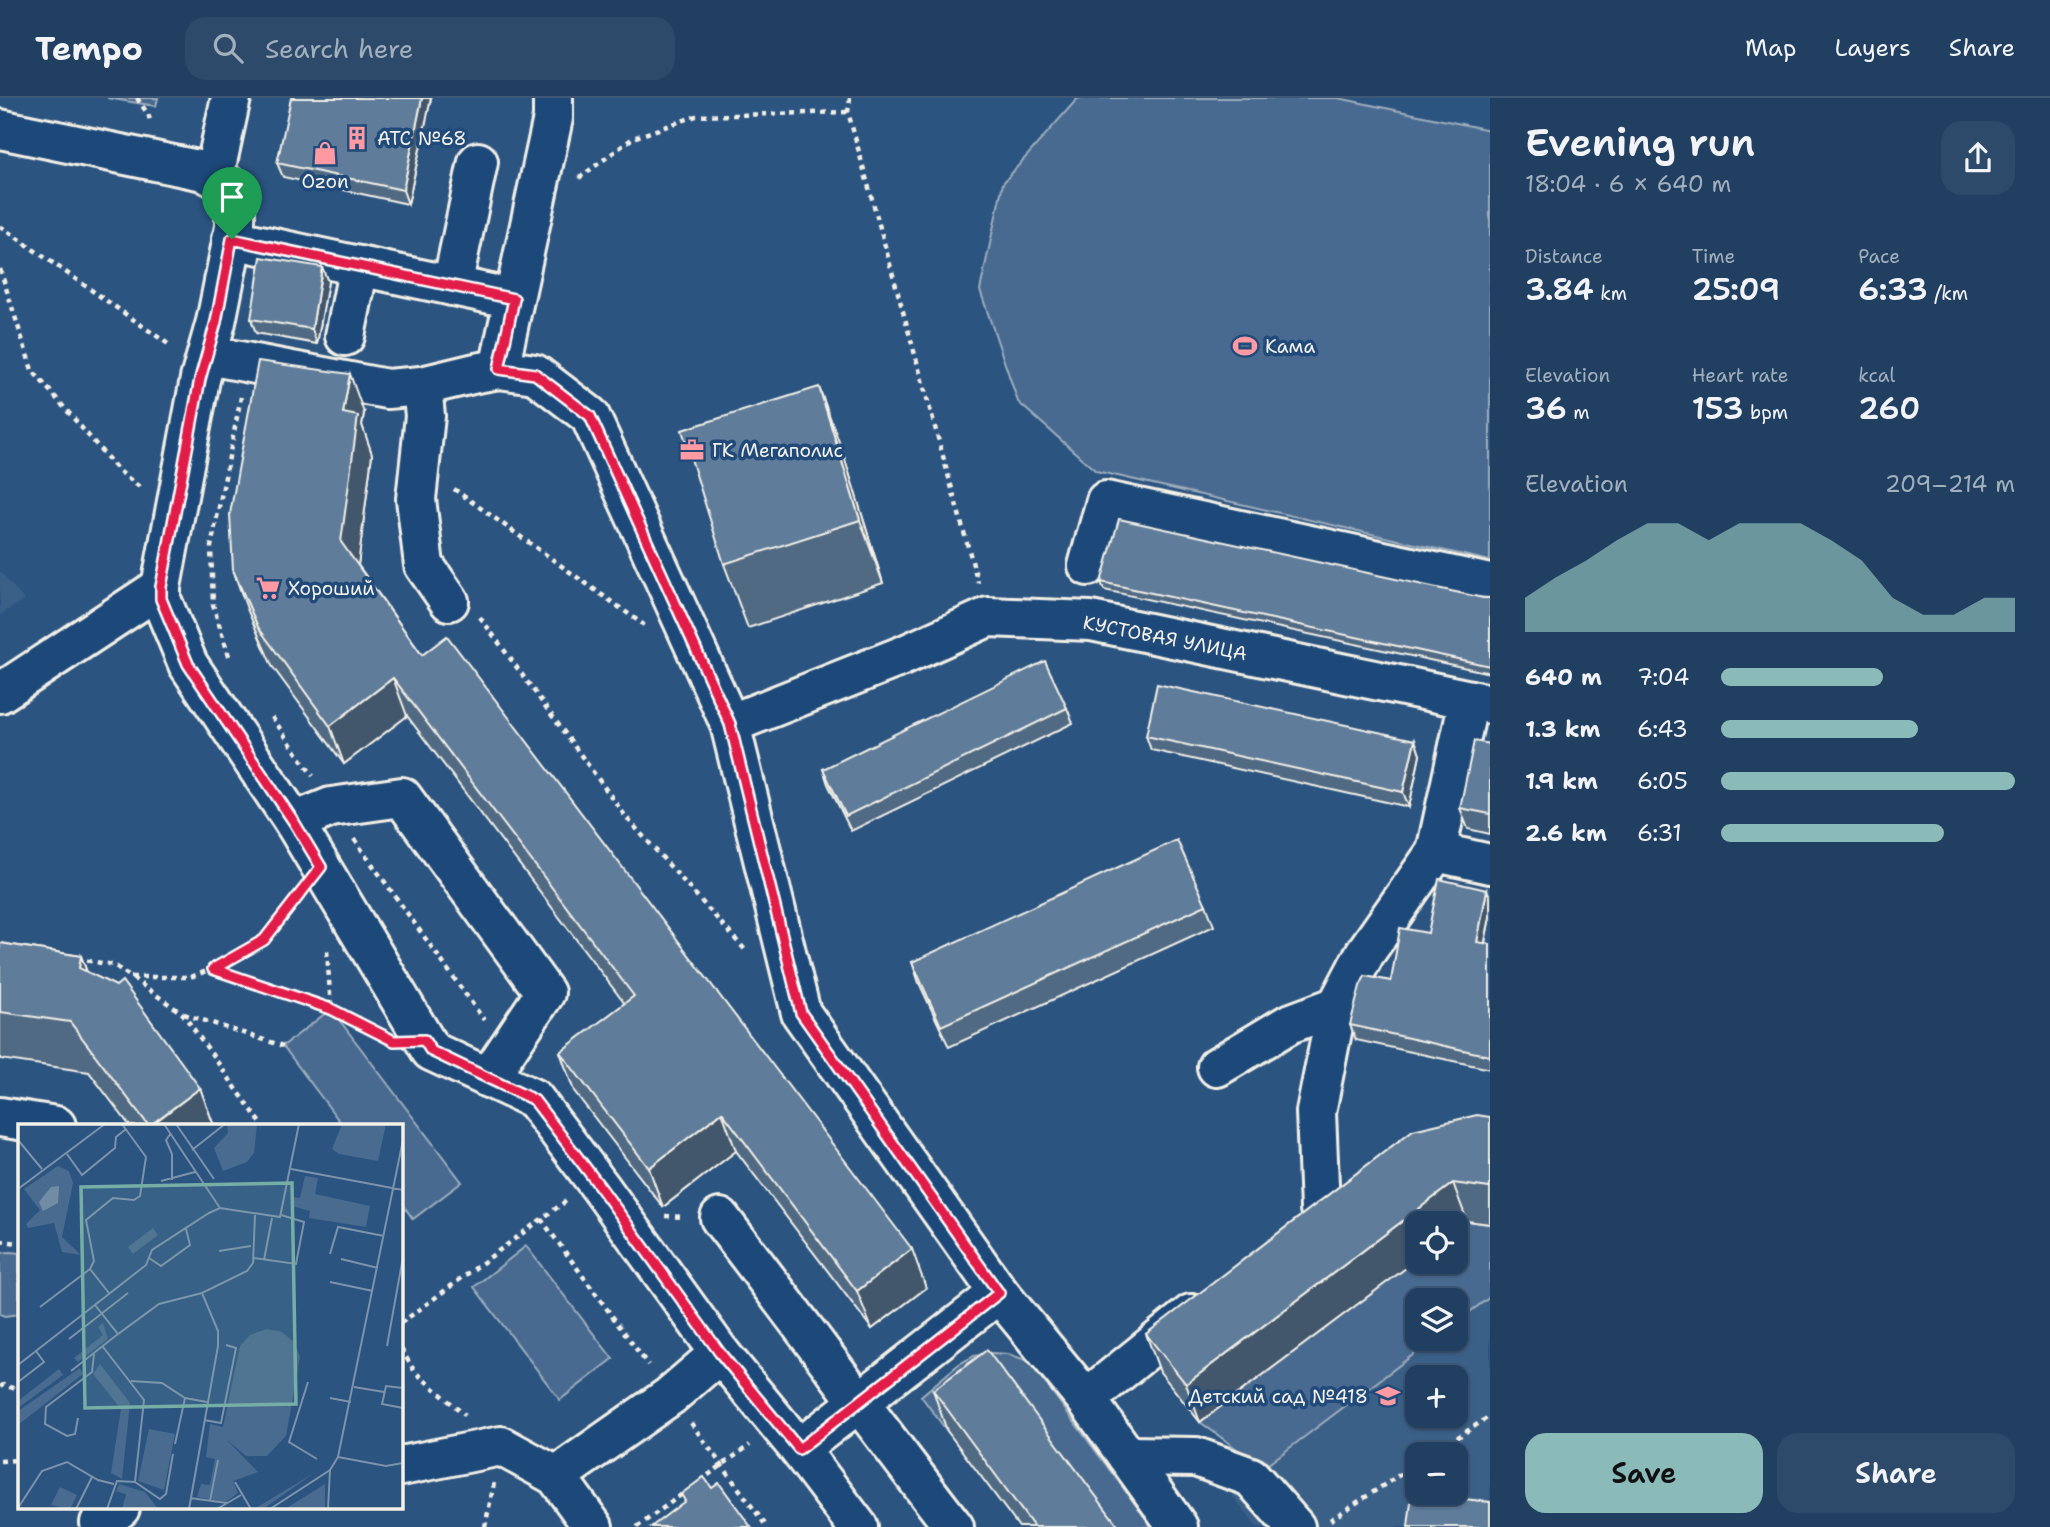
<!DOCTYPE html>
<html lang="en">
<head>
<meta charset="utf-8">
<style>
  body { margin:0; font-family:"Shantell Sans",sans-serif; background:#2d4a6a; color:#f1f3f6; height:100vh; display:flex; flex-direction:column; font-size:26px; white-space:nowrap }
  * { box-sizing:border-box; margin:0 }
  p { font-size:23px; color:#a2afbd }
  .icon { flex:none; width:38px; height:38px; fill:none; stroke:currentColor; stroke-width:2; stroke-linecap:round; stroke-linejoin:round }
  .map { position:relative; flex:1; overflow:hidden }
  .sheet { display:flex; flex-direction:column; background:#213f61; width:560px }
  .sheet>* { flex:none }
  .buttons { position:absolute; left:1405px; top:1113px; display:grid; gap:14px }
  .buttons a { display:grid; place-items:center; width:63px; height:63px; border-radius:14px; background:#213f61; box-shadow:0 2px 5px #0004,0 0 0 2px #3e5876; font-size:35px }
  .pin { position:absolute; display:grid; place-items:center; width:60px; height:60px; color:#fff; margin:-72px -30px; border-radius:50% 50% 50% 0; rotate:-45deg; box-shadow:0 0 7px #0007 }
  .pin .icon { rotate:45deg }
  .round { display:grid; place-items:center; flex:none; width:74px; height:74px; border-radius:21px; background:#2d4a6a }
  .headline { display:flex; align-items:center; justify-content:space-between; height:119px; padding:0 35px }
  h1 { font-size:38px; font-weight:600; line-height:52px }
  .metrics { display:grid; grid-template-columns:repeat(3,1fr); gap:10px; height:119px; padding:7px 35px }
  .metrics div { display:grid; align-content:center }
  .metrics b { font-size:30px; font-weight:600 }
  .metrics small { font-size:19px; font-weight:400 }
  .metrics p { font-size:19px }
  .chart { height:196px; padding:14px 35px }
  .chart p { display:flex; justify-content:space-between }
  .chart svg { width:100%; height:126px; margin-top:7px; fill:#8bbbb9; opacity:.7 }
  .action { display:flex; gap:14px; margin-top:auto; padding:14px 35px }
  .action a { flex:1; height:80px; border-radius:21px; background:#8bbbb9; color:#111; font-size:28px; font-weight:600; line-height:80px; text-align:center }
  .action a+a { background:#2d4a6a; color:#f1f3f6 }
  ul { padding:0 35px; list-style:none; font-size:23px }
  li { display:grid; grid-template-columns:112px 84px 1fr; align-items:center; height:52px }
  li i { height:18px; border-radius:9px; background:#8bbbb9 }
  header { display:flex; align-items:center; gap:42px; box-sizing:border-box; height:98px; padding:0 35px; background:#213f61; border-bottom:2px solid #3e5876 }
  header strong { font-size:33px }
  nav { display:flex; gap:38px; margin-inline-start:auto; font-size:24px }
  .search { width:490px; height:63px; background:#2d4a6a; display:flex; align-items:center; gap:18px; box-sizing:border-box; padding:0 24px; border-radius:21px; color:#a2afbd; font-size:26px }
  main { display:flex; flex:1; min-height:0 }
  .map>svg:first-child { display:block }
  .built { fill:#3b6088; fill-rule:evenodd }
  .green { fill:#496b90; stroke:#9eaebc; stroke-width:2 }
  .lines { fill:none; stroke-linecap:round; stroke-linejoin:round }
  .minor-casing { stroke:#f4f1e8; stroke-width:44 }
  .path { stroke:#f4f1e8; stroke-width:4.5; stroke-dasharray:5 5; stroke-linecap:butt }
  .minor { stroke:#1f4a7a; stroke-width:38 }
  .wall { fill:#516a84; stroke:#f4f1e8; stroke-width:2 }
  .shaded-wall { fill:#42566c; stroke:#f4f1e8; stroke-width:2 }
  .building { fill:#5e7b9a; stroke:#f4f1e8; stroke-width:2 }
  .route-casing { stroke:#fff; stroke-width:14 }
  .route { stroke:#e11d48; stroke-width:9 }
  .labels { text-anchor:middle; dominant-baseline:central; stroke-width:7; stroke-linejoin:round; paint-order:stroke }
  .poi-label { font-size:19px; fill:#f4f1e8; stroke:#1f4a7a; text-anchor:start }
  .street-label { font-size:19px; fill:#f4f1e8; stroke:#1f4a7a }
  .inset-road { fill:none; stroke:#7c93aa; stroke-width:2 }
  .view { fill:#76ada5; fill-opacity:0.15; stroke:#76ada5; stroke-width:3.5 }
  .inset-edge { fill:none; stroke:#f4f1e8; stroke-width:3.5 }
</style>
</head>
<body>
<header>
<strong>Tempo</strong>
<div class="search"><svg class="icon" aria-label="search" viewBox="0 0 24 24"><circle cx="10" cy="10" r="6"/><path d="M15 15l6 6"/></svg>Search here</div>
<nav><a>Map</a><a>Layers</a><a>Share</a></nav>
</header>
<main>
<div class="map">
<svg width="1490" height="1429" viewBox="0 0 1490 1429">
  <rect width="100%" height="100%" fill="#2c5481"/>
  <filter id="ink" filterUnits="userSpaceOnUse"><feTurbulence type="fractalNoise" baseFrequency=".0143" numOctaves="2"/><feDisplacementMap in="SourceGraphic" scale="14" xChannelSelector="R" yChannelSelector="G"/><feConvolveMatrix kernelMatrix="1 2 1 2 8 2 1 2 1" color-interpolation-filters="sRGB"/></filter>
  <g filter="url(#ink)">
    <!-- built -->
    <g class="built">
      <polygon points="0,473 24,502 0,517"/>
      <path d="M 1490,1199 L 1490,1429 L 1257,1429 L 1231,1396 L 1434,1241 L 1456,1241 L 1456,1224 ZM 1418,1279 L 1456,1279 L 1456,1318 L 1418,1318 ZM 1418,1356 L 1456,1356 L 1456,1395 L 1418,1395 Z"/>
    </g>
    <!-- green -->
    <g class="green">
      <polygon points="107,0 158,0 156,8"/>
      <polygon points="1080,0 1338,0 1490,32 1490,463 1096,373 1018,304 980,192 1003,85 1077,1"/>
      <polygon points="331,911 462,1084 413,1121 401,1104 401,1028 343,1028 283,948"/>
      <polygon points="1467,1123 1490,1126 1490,1199 1456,1224 1456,1202 1418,1202 1418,1241 1434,1241 1263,1370 1200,1324 1417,1161 1418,1164 1456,1164 1456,1132"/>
      <polygon points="526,1148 613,1261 560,1302 474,1189"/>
      <polygon points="11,1154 19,1155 19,1216 5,1218 0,1216 0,1155"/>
      <polygon points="992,1255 1008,1256 1029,1263 1152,1429 1103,1429 1002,1293 947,1333 921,1298 959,1266 974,1258"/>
    </g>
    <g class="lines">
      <!-- minor casing -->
      <g class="minor-casing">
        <g id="minor">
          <polyline points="0,31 203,73 225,85 235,106 235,129 216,224 200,281 161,489 161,501 188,566 294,724 431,953 534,1001 601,1090 720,1255 799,1351 858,1429"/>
          <polyline points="214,78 231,0"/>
          <polyline points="232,141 514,201"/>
          <polyline points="452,188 478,64"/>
          <polyline points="345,238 359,168"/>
          <polyline points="208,257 387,291 422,288 476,275 499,271 535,276 590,318 730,626 801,915 999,1195 799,1351"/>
          <polyline points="499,271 553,20 553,0"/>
          <polyline points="422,288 425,318 416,401 424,467 449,503"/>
          <polyline points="1088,468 1106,403 1490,486"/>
          <polyline points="0,595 161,489"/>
          <polyline points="730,626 902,558 988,519 1091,523 1490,606"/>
          <polyline points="294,724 331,709 402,699 545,895 488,980"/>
          <polyline points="1436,754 1490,766"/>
          <polyline points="1217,969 1289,926 1337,908"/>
          <polyline points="0,1019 56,1028"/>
          <polyline points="1320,1111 1316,1014 1337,908 1365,855 1436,754 1469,602"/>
          <path d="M 720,1120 C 799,1223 875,1327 954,1429"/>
          <polyline points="999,1195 1086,1301 1178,1429"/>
          <polyline points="1086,1301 1191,1216"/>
          <polyline points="1127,1358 1196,1359 1251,1379 1295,1429"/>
          <polyline points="401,1368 501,1348 556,1378 670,1298 720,1255"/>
          <polyline points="556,1378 593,1429"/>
          <polyline points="100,1425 120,1410"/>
        </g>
      </g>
      <!-- path -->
      <g class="path">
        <polyline points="137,0 149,18 150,26"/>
        <polyline points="850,0 848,14 978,485"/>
        <polyline points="579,80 633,40 696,18 848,14"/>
        <polyline points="0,128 171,248"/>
        <polyline points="0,171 32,272 118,372 142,391"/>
        <polyline points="454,391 644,527"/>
        <polyline points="480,519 626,719 747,854"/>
        <polyline points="229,558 213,507 211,449 241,299"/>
        <polyline points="272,619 313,678"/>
        <polyline points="354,741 484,922"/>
        <polyline points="327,853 331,911"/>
        <polyline points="77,861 114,867 183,916 263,1028"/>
        <polyline points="213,871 331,911 375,933"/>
        <polyline points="131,879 190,879 213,871 264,842 296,801"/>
        <polyline points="184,916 283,948"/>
        <polyline points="665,1118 685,1119"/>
        <polyline points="541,1121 648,1267"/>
        <polyline points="0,1143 19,1145"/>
        <polyline points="401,1225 566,1103"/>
        <polyline points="401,1251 415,1274 465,1317"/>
        <polyline points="0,1289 3,1287 19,1292"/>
        <polyline points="691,1325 767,1429"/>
        <polyline points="1432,1356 1490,1318"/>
        <polyline points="0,1363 19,1362"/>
        <polyline points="700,1383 750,1347"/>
        <polyline points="1330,1422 1418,1365"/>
        <polyline points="485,1429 494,1385"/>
        <polyline points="637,1429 685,1394"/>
      </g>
      <!-- minor -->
      <use href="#minor" class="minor"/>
    </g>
    <!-- wall -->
    <g class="wall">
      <polygon points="431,0 408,106 283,79 277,65"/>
      <polygon points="322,169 328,184 317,246 256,235 251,221"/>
      <polygon points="364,315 362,327 372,356 358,467 422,557 926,1190 872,1231 736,1053 663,1109 574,993 560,954 625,906 407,618 344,666 272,568 247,511 233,472"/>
      <polygon points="842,352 883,485 748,530 724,466"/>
      <polygon points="1101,484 1490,500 1490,575 1104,492"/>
      <polygon points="1067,610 1073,625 851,733 828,686 823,671"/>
      <polygon points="1146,638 1415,642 1420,657 1409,709 1151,652"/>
      <polygon points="1490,646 1490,736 1468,731 1460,710"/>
      <polygon points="1487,792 1490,799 1490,819 1485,845 1490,846 1490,971 1356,942 1350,927 1391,883 1428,835"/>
      <polygon points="1206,807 1214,828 949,949 919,885 912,864"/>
      <polygon points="0,845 81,858 87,874 200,990 214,1028 130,1028 89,974 0,961"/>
      <polygon points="1490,1019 1490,1126 1467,1123 1200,1324 1160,1274 1146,1236"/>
      <polygon points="933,1292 1119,1429 1019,1429 947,1333"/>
    </g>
    <!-- shaded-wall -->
    <g class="shaded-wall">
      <polygon points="422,0 431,0 408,106 403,92"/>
      <polygon points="322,169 328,184 317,246 312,231"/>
      <polygon points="350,276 364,315 362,327 372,356 356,483 341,444 343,315"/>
      <polygon points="819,289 842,352 883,485 860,422"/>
      <polygon points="393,580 407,618 344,666 330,628"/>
      <polygon points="1415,642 1420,657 1409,709 1403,694"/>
      <polygon points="1487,792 1490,799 1490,819 1482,858 1477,844"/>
      <polygon points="81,858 99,908 79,870"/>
      <polygon points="200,990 214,1028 150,1028"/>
      <polygon points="722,1014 736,1053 663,1109 649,1070"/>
      <polygon points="1453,1085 1467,1123 1456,1132 1456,1125 1418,1125 1418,1161 1200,1324 1186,1286"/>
      <polygon points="912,1151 926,1190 872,1231 857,1193"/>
    </g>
    <!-- building -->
    <g class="building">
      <polygon points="291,0 422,0 403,92 277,65"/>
      <polygon points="261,159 322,169 312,231 251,221"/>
      <polygon points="258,263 350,276 343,315 358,318 341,444 422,557 447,538 912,1151 857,1193 722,1014 649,1070 560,954 634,898 393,580 330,628 258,529 233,472 230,416"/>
      <polygon points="819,289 860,422 724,466 682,332"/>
      <polygon points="1119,421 1483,500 1490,500 1490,568 1101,484"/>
      <polygon points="1045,563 1067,610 846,718 823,671"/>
      <polygon points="1157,586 1415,642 1403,694 1146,638"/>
      <polygon points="1474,643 1490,646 1490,716 1460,710"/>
      <polygon points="1177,742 1206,807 941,928 912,864"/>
      <polygon points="1439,781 1487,792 1477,844 1490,846 1490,958 1350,927 1360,888 1365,878 1391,883 1400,830 1428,835"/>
      <polygon points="0,845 81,858 79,870 116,888 122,883 200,990 149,1028 70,924 0,914"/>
      <polygon points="1477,1017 1490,1019 1490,1090 1453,1085 1186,1286 1146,1236 1413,1032"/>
      <polygon points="987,1252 1119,1429 1034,1429 933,1292"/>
      <polygon points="704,1379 712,1390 719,1385 751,1429 651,1429 685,1403 681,1396"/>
      <polygon points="1412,1395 1490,1404 1490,1429 1408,1429"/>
    </g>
  </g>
  <g class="lines" filter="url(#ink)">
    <!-- route casing -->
    <g class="route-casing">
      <polygon id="route" points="232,141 514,201 499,271 535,276 590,318 730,626 801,915 999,1195 799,1351 720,1255 601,1090 534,1002 431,953 424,942 394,943 331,911 213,871 264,842 321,769 294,724 188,566 161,501 161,489 200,281 216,224"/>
    </g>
    <!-- route -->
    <use href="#route" class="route"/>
  </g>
  <!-- icons -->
  <defs>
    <g id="building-bare" transform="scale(1.89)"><path d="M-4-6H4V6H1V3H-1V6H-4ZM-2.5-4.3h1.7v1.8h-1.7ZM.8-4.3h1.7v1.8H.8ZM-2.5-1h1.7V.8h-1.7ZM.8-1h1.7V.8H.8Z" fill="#ff9aa2" stroke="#1f4a7a" stroke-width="2.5" paint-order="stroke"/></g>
    <g id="shop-bare" transform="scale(1.89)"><path d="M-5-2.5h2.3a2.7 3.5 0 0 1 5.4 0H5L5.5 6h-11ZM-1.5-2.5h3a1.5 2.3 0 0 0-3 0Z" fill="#ff9aa2" stroke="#1f4a7a" stroke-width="2.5" paint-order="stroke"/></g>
    <g id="stadium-bare" transform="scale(1.89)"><path d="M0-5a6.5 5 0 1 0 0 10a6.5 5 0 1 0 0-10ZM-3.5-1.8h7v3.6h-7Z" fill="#ff9aa2" stroke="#1f4a7a" stroke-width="2.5" paint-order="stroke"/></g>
    <g id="office-bare" transform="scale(1.89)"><path d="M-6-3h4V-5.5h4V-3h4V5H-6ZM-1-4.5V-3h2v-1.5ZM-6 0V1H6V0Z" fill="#ff9aa2" stroke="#1f4a7a" stroke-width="2.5" paint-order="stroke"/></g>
    <g id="supermarket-bare" transform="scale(1.89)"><path d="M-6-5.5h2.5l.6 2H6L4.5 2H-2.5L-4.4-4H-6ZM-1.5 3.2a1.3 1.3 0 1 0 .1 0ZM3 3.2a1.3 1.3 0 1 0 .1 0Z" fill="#ff9aa2" stroke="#1f4a7a" stroke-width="2.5" paint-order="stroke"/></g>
    <g id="school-bare" transform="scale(1.89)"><path d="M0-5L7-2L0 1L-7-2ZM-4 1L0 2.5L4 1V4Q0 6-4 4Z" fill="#ff9aa2" stroke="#1f4a7a" stroke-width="2.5" paint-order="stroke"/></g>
  </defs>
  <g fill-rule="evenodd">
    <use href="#building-bare" x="357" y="40"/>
    <use href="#shop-bare" x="325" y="55"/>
    <use href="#stadium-bare" x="1245" y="248"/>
    <use href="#office-bare" x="692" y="352"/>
    <use href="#supermarket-bare" x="268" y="490"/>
    <use href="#school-bare" x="1388" y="1298"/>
  </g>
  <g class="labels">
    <!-- poi labels -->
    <g class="poi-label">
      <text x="377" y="40">АТС №68</text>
      <text x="325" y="83" text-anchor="middle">Ozon</text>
      <text x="1265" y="248">Кама</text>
      <text x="712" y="352">ГК Мегаполис</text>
      <text x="288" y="490">Хороший</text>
      <text x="1368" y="1298" text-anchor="end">Детский сад №418</text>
    </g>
    <!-- street labels -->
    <g class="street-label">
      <text transform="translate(1165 540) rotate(11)">КУСТОВАЯ УЛИЦА</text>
    </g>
  </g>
  <!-- overview -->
  <g transform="translate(18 1026)">
    <rect width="385" height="385" fill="#2c5481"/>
    <path d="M 209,0 L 239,0 L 236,29 L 229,38 L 205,47 L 196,24 L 210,9 ZM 324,0 L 368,0 L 360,37 L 321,30 L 314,25 ZM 40,42 L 51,47 L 55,59 L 44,113 L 63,131 L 44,128 L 36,99 L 10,104 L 8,100 L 22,86 L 6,65 ZM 287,52 L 300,54 L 297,70 L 352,82 L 348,103 L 291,94 L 292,87 L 274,82 L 275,73 L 282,74 ZM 135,104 L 140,111 L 115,130 L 110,123 ZM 85,199 L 90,215 L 60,238 L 56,234 L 85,211 L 80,203 ZM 249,205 L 264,208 L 277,219 L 282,233 L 268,312 L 249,332 L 228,332 L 208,315 L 240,348 L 215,357 L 220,369 L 208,378 L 179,373 L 183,360 L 192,361 L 197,335 L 188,333 L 192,300 L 205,303 L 222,222 L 232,211 ZM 82,240 L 112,279 L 104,355 L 93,349 L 103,285 L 75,250 ZM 62,244 L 65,250 L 0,301 L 0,287 ZM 41,245 L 45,251 L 0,284 L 0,277 ZM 131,305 L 157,310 L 146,366 L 120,357 ZM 296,349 L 245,385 L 236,385 ZM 101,360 L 127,368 L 140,385 L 104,385 L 108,370 L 98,367 ZM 307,360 L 307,385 L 267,385 ZM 42,363 L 59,371 L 52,385 L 33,381 Z" fill="#496b90"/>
    <path d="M 41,62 L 40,79 L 25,87 L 21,78 L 33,63 Z" fill="#738ca6"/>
    <path class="inset-road" d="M 146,0 L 202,84M 158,0 L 196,55M 153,9 L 148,16 L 154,30 L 154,56M 0,16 L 24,45M 174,26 L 207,0M 49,30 L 64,51 L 97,24 L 98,13 L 108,5M 273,45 L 385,66M 143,57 L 177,48M 0,65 L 87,0M 201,127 L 233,122M 312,130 L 320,103 L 366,112M 131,134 L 143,142 L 172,121 L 168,105M 236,134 L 278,140 L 286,98 L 263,91M 323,135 L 360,144M 246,136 L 254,94M 312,158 L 355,167M 91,169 L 72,145 L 76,137 L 68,96 L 95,74 L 116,76 L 122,72 L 128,33 L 104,0M 77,181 L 100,210 L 141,180 L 184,169 L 229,147 L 235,139 L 237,91M 22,183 L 72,145M 51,215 L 110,169M 369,222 L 385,133M 85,223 L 126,276 L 117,358 L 99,357 L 89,385M 0,241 L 128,141 L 134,126 L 191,89 L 202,84 L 262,93 L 281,0M 53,247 L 100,210M 113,257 L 144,259 L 167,274 L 189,278M 0,258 L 26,238 L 18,227M 290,258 L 271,318 L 299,335M 336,263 L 366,268M 385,264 L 368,262 L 364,280 L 385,284M 312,274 L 333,278M 60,294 L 57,310 L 49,312 L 27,300 L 28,283 L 74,248 L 76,230M 186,296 L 203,299 L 218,224 L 208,221M 157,320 L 167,274M 320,333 L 368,342 L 385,339M 117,358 L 142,375 L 148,370 L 155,330M 217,358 L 233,385M 172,374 L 209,379M 192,377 L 200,336M 0,384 L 24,347 L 49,338 L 80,356 L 96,360M 58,385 L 74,353M 171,385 L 200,222 L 200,207 L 184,169M 199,385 L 223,371M 252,385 L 312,346 L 320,333 L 385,16M 310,385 L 312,346"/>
    <path class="view" d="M 274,59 L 278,280 L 67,284 L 63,63 Z"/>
    <rect width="385" height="385" class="inset-edge"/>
  </g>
</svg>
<div class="buttons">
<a><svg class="icon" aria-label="locate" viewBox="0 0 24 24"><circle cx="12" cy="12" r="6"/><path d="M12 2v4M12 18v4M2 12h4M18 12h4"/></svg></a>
<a><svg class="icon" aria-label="layers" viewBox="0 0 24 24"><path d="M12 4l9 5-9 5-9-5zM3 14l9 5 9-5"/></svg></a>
<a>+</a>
<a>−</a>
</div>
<div class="pin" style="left:232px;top:141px;background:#1e9e55"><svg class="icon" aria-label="arrive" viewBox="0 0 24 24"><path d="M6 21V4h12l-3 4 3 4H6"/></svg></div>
</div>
<section class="sheet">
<div class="headline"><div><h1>Evening run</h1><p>18:04 · 6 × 640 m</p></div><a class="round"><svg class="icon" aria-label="share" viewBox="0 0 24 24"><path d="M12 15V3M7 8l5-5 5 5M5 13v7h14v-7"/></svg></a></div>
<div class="metrics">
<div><p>Distance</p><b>3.84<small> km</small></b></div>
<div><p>Time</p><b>25:09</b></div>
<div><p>Pace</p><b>6:33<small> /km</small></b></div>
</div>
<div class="metrics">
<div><p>Elevation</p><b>36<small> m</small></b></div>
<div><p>Heart rate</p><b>153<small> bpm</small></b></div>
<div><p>kcal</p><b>260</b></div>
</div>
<div class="chart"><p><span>Elevation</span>209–214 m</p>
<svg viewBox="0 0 160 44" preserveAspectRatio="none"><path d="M0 44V32L10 25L20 19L30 12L40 6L50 6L60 12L70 6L80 6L90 6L100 12L110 19L120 32L130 38L140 38L150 32L160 32V44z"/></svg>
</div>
<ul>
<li><b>640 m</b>7:04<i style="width:55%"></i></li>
<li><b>1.3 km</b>6:43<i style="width:67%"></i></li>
<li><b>1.9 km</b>6:05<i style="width:100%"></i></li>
<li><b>2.6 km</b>6:31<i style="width:76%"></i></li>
</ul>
<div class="action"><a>Save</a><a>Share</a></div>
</section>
</main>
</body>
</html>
